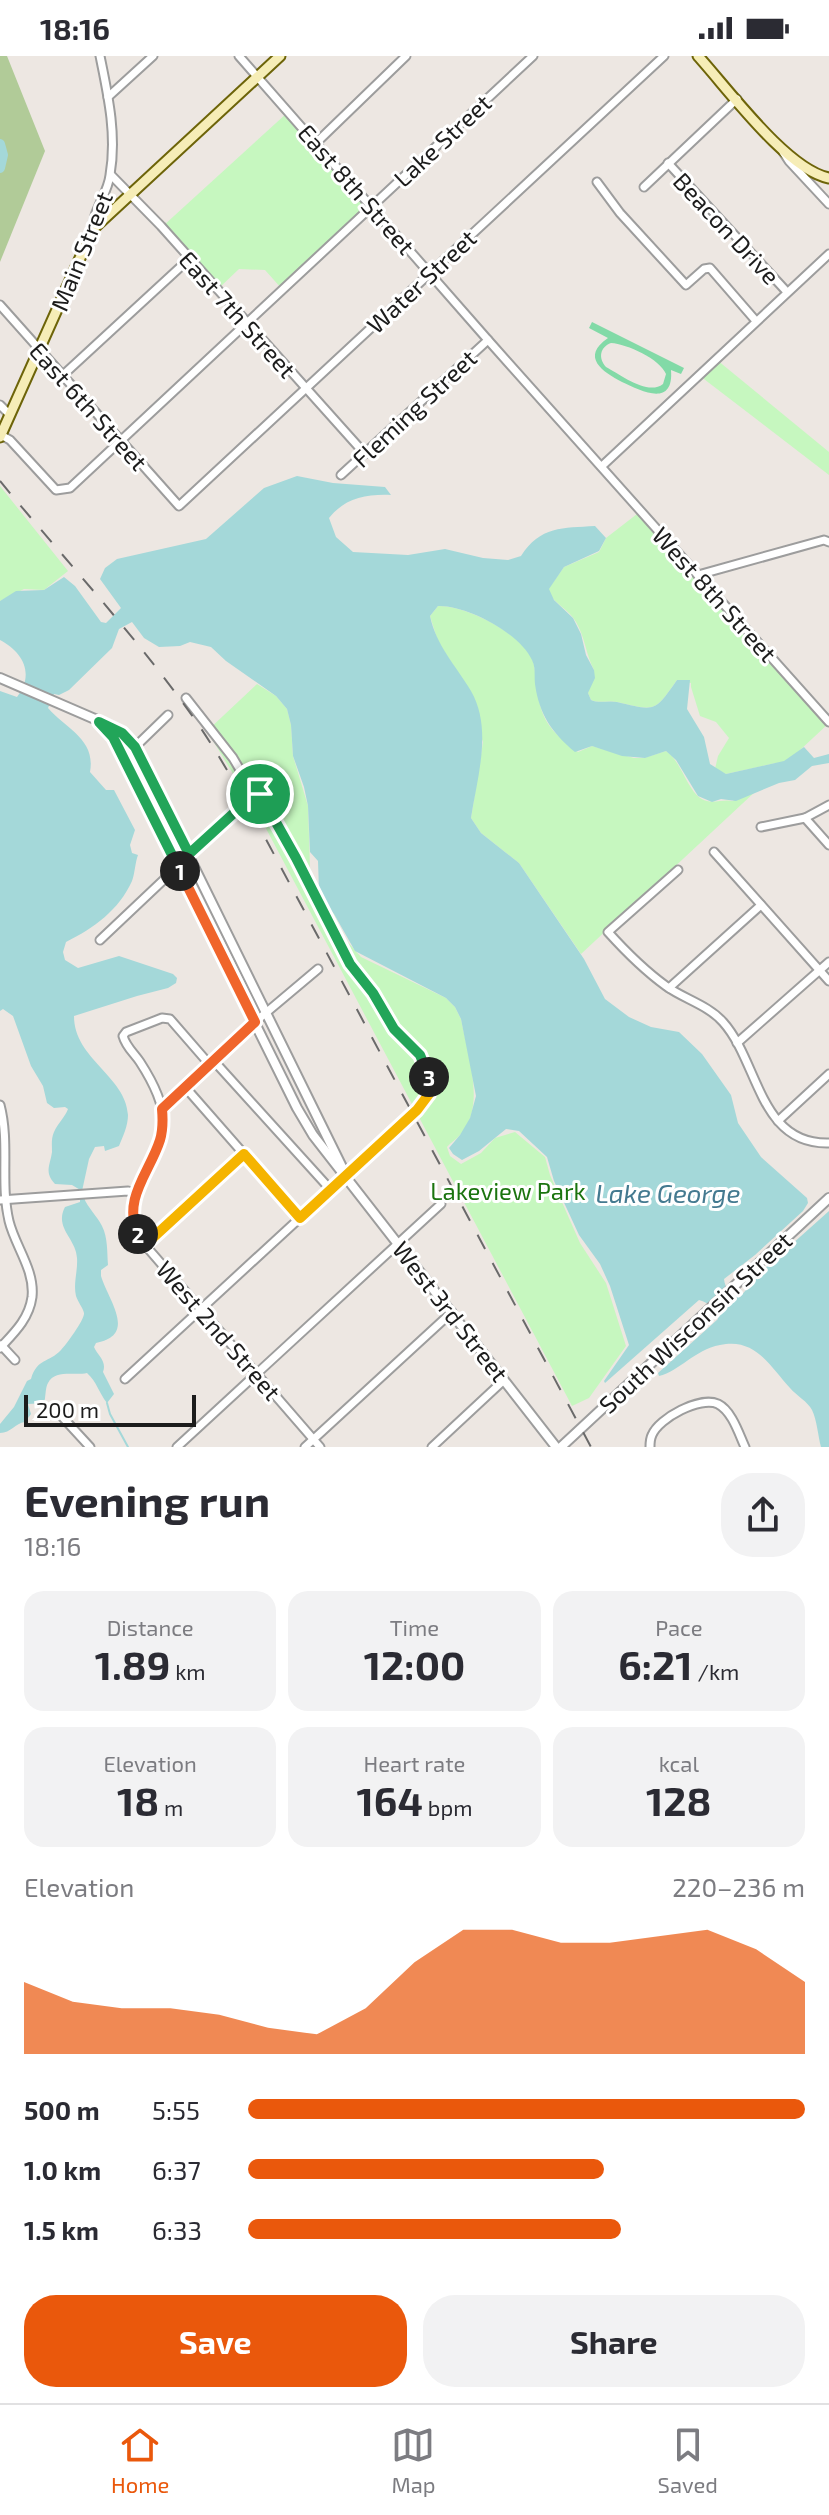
<!DOCTYPE html>
<html lang="en">
<head>
<meta charset="utf-8">
<style>
  body { margin:0; font-family:"Exo 2",sans-serif; background:#f2f2f3; color:#2b2b33; height:100vh; display:flex; flex-direction:column; font-size:30px; white-space:nowrap }
  * { box-sizing:border-box; margin:0 }
  p { font-size:26px; color:#7c7c81 }
  .icon { flex:none; width:44px; height:44px; fill:none; stroke:currentColor; stroke-width:2; stroke-linecap:round; stroke-linejoin:round }
  .map { position:relative; height:1391px; overflow:hidden }
  .panel { display:flex; flex-direction:column; background:#fff; flex:1 }
  .panel>* { flex:none }
  .scale { position:absolute; left:24px; bottom:20px; width:172px; box-sizing:border-box; padding-left:8px; border:4px solid #1c1c1c; border-top:0; font-size:22px; line-height:28px; white-space:nowrap; color:#1c1c1c; -webkit-text-stroke:6px #fff; paint-order:stroke }
  .pin { position:absolute; display:grid; place-items:center; width:68px; height:68px; color:#fff; margin:-34px; border:4px solid #fff; border-radius:50%; box-shadow:0 2px 8px #0007 }
  .km { position:absolute; width:40px; height:40px; margin:-20px; border-radius:50%; background:#222; color:#fff; font-size:22px; line-height:40px; text-align:center }
  .round { display:grid; place-items:center; flex:none; width:84px; height:84px; border-radius:32px; background:#f2f2f3 }
  .overview { display:flex; align-items:center; justify-content:space-between; height:136px; padding:0 24px }
  h1 { font-size:44px; font-weight:700; line-height:60px }
  .metrics { display:grid; grid-template-columns:repeat(3,1fr); gap:12px; height:136px; padding:8px 24px }
  .metrics div { display:grid; align-content:center; border-radius:20px; background:#f2f2f3; text-align:center }
  .metrics b { font-size:40px; font-weight:700 }
  .metrics small { font-size:22px; font-weight:400 }
  .metrics p { font-size:22px }
  .chart { height:224px; padding:16px 24px }
  .chart p { display:flex; justify-content:space-between }
  .chart svg { width:100%; height:144px; margin-top:8px; fill:#ea580c; opacity:.7 }
  .cta { display:flex; gap:16px; margin-top:auto; padding:16px 24px }
  .cta a { flex:1; height:92px; border-radius:32px; background:#ea580c; color:#fff; font-size:32px; font-weight:700; line-height:92px; text-align:center }
  .cta a+a { background:#f2f2f3; color:#2b2b33 }
  ul { padding:0 24px; list-style:none; font-size:26px }
  li { display:grid; grid-template-columns:128px 96px 1fr; align-items:center; height:60px }
  li i { height:20px; border-radius:10px; background:#ea580c }
  .status { display:flex; justify-content:space-between; align-items:center; height:56px; padding:0 40px; background:#fff; direction:ltr }
  .status svg { height:22px; fill:currentColor }
  .menu { display:flex; justify-content:space-around; align-items:center; height:112px; border-top:2px solid #e1e1e2; background:#fff; font-size:22px; color:#7c7c81 }
  .menu a { display:grid; justify-items:center; gap:4px }
  .menu .on { color:#ea580c }
  .map>svg:first-child { display:block }
  .forest { fill:#b1cb98 }
  .park { fill:#c6f7bf }
  .pitch { fill:#82daa7; fill-rule:evenodd }
  .water { fill:#a4d8d9 }
  .lines { fill:none; stroke-linecap:round; stroke-linejoin:round }
  .stream { stroke:#a4d8d9; stroke-width:2 }
  .river { stroke:#a4d8d9; stroke-width:10 }
  .minor-casing { stroke:#9d9d9d; stroke-width:11 }
  .tertiary-casing { stroke:#9d9d9d; stroke-width:12 }
  .secondary-casing { stroke:#6d6409; stroke-width:13 }
  .minor { stroke:#fff; stroke-width:7 }
  .tertiary { stroke:#fff; stroke-width:8 }
  .secondary { stroke:#f6edb7; stroke-width:9 }
  .rail { stroke:#6a6a6a; stroke-width:2; stroke-dasharray:16 16; stroke-linecap:butt }
  .split-1-casing { stroke:#fff; stroke-width:16 }
  .split-2-casing { stroke:#fff; stroke-width:16 }
  .split-3-casing { stroke:#fff; stroke-width:16 }
  .split-4-casing { stroke:#fff; stroke-width:16 }
  .split-1 { stroke:#22a559; stroke-width:10 }
  .split-2 { stroke:#f0652b; stroke-width:10 }
  .split-3 { stroke:#f5b400; stroke-width:10 }
  .split-4 { stroke:#22a559; stroke-width:10 }
  .labels { text-anchor:middle; dominant-baseline:central; stroke-width:6; stroke-linejoin:round; paint-order:stroke }
  .street-label { font-size:24px; fill:#1c1c1c; stroke:#fff }
  .park-label { font-size:24px; fill:#1b740f; stroke:#fff }
  .water-label { font-size:26px; font-style:italic; fill:#447a90; stroke:#fff }
</style>
</head>
<body>
<div class="status"><b>18:16</b><svg viewBox="0 0 49 12"><path d="M0 12V9h3v3zM5 12V6h3v6zM10 12V3h3v9zM15 12V0h3v12zM26 1h20v11H26zM47 4h2v5h-2z"/></svg></div>
<div class="map">
<svg width="829" height="1391" viewBox="0 0 829 1391">
  <rect width="100%" height="100%" fill="#ede7e2"/>
  <!-- forest -->
  <polygon class="forest" points="0,0 7,0 45,95 0,206"/>
  <!-- park -->
  <g class="park">
    <polygon points="287,57 370,150 282,233 265,214 239,213 219,232 163,170"/>
    <polygon points="717,304 829,396 829,419 700,320"/>
    <polygon points="0,430 68,515 44,534 24,533 0,545"/>
    <path d="M 637,458 L 828,668 L 581,898 L 519,807 L 481,777 L 471,762 L 483,686 L 457,615 L 438,586 L 430,560 L 438,550 C 465,549 520,577 532,602 C 535,610 535,617 536,626 C 541,665 548,673 578,696 L 592,690 L 634,702 L 644,702 L 666,695 C 683,706 688,741 707,745 C 715,747 724,743 733,745 L 776,707 L 726,718 L 715,713 L 718,700 L 729,682 L 716,666 L 700,660 L 691,631 L 691,627 L 677,624 C 654,657 655,655 617,646 C 608,644 600,648 591,644 L 588,637 L 594,614 C 586,599 585,581 576,566 C 569,554 557,549 549,538 L 549,532 L 564,511 L 599,496 L 606,482 Z"/>
    <path d="M 257,628 L 276,640 L 287,653 L 291,669 L 293,700 L 308,750 L 310,812 L 326,851 L 334,858 L 346,884 L 361,901 L 446,942 L 455,951 L 461,963 C 467,996 487,1051 460,1079 C 456,1084 451,1086 447,1091 L 450,1100 L 461,1108 L 481,1097 L 495,1082 L 515,1076 L 545,1101 L 550,1119 L 580,1187 L 606,1227 L 626,1290 L 589,1342 L 572,1350 L 262,765 L 207,675 Z"/>
  </g>
  <!-- pitch -->
  <path class="pitch" d="M 592,266 L 684,312 L 681,318 L 671,314 C 674,352 641,335 622,326 C 603,316 580,301 608,282 L 589,272 ZM 611,287 C 627,288 660,303 666,318 L 663,328 C 648,340 621,319 606,311 C 598,302 600,291 611,287 Z"/>
  <!-- water -->
  <g class="water">
    <path d="M 297,420 L 333,427 L 385,431 L 391,439 C 366,438 345,442 329,462 L 336,481 L 353,496 L 408,499 L 445,493 L 483,502 L 508,504 L 521,500 C 540,470 563,472 595,470 L 606,482 L 599,495 L 564,511 L 549,533 L 554,544 L 573,562 L 581,578 L 586,599 L 594,614 L 595,622 L 588,637 L 591,644 C 600,648 608,644 617,646 C 655,655 654,657 677,624 L 690,624 L 687,653 L 704,681 L 710,708 L 726,718 L 784,705 L 804,691 L 814,702 L 829,698 L 829,707 L 812,710 L 795,724 L 779,727 L 736,745 L 721,743 L 712,746 L 698,740 L 676,704 L 666,695 L 645,702 L 622,700 L 592,690 L 575,696 C 552,677 539,658 535,628 C 534,619 536,612 532,604 C 520,577 466,549 438,550 L 430,560 C 436,589 456,610 471,635 C 493,673 477,722 471,762 L 481,777 L 519,807 L 584,903 L 605,943 L 629,961 L 651,971 L 679,976 L 702,998 L 731,1039 L 738,1067 L 761,1101 L 807,1142 L 808,1147 L 803,1155 L 755,1199 L 724,1223 C 725,1233 731,1239 740,1241 L 763,1214 L 829,1155 L 829,1391 L 821,1391 C 818,1380 817,1364 812,1354 C 808,1346 796,1339 790,1332 C 770,1310 755,1281 720,1289 C 694,1294 680,1315 659,1320 L 658,1317 L 718,1263 C 713,1252 710,1247 699,1244 L 605,1327 L 604,1325 L 629,1289 L 610,1230 L 600,1208 L 579,1179 L 554,1125 L 547,1101 L 519,1075 L 506,1073 L 479,1095 L 462,1104 L 453,1098 L 449,1092 L 460,1079 L 470,1062 L 476,1040 L 461,963 L 455,951 L 446,942 L 355,895 L 334,858 L 326,851 L 319,835 L 318,805 L 310,796 L 308,750 L 304,731 L 293,700 L 291,669 L 287,653 L 276,640 L 226,605 L 211,591 L 190,586 L 180,590 L 159,591 L 144,582 L 132,566 L 119,573 L 112,592 L 69,634 L 59,639 L 54,638 L 48,652 C 66,673 96,683 90,716 L 106,734 L 114,734 L 135,774 L 130,789 L 132,797 L 138,799 C 135,807 135,817 132,825 C 119,854 94,872 66,886 L 63,896 L 65,904 L 78,912 L 119,900 L 173,918 L 177,922 L 176,927 L 168,932 L 137,940 L 74,960 C 74,1003 126,1020 128,1059 C 128,1070 123,1080 119,1090 L 105,1095 L 104,1090 L 95,1091 L 89,1103 L 82,1135 L 72,1129 L 55,1128 C 44,1116 50,1110 52,1096 C 52,1089 51,1083 54,1076 C 58,1067 65,1061 68,1053 L 65,1051 L 54,1052 L 47,1047 L 43,1030 L 31,1010 L 13,960 L 3,953 L 0,955 L 0,635 L 17,641 C 35,618 23,596 0,584 L 0,545 L 16,535 L 44,534 L 64,521 L 75,530 L 101,566 L 106,567 L 121,552 L 100,523 L 105,512 L 117,503 L 206,483 L 264,432 Z"/>
    <path d="M 80,1141 L 84,1142 C 88,1152 97,1160 102,1170 C 108,1182 107,1196 108,1209 L 101,1214 L 101,1220 C 108,1244 138,1279 96,1287 L 94,1291 C 98,1300 107,1305 103,1316 L 114,1338 L 107,1347 C 99,1337 97,1326 87,1317 C 75,1320 55,1313 48,1327 C 45,1332 46,1341 44,1347 L 28,1348 L 31,1358 L 25,1366 C 15,1367 11,1377 0,1377 L 0,1368 L 14,1351 L 27,1325 L 31,1323 C 37,1302 49,1307 61,1294 C 66,1289 85,1263 84,1257 C 83,1252 78,1246 76,1240 C 73,1227 78,1215 77,1202 C 76,1182 54,1172 65,1151 L 80,1146 Z"/>
  </g>
  <g class="lines">
    <!-- stream -->
    <polyline class="stream" points="107,1347 110,1358 128,1391"/>
    <!-- river -->
    <polyline class="river" points="0,88 3,99 0,112"/>
    <!-- minor casing -->
    <g class="minor-casing">
      <g id="minor">
        <polyline points="239,0 488,284 829,666"/>
        <polyline points="108,41 153,0"/>
        <polyline points="316,87 406,0"/>
        <polyline points="783,96 789,105 829,148"/>
        <polyline points="668,107 787,236"/>
        <polyline points="111,119 161,170 365,398"/>
        <polyline points="597,126 620,157 686,229 704,213 710,212 756,265"/>
        <polyline points="644,131 737,43"/>
        <path d="M 93,173 C 92,155 108,138 110,119 C 117,79 108,39 100,0"/>
        <polyline points="0,249 179,450 664,0"/>
        <polyline points="62,320 189,203"/>
        <polyline points="0,349 10,359"/>
        <polyline points="1,379 10,384 56,434 70,432 533,0"/>
        <polyline points="602,410 829,198"/>
        <polyline points="341,419 488,284"/>
        <polyline points="698,519 824,484 829,486"/>
        <polyline points="135,691 168,659"/>
        <polyline points="805,762 829,789"/>
        <polyline points="761,771 805,762 829,749"/>
        <polyline points="714,796 829,925"/>
        <path d="M 678,814 L 608,876 C 626,896 644,914 666,930 C 684,943 708,949 723,966 C 759,1006 759,1089 829,1087"/>
        <polyline points="100,884 246,746 260,738"/>
        <polyline points="669,932 761,849"/>
        <polyline points="737,987 829,906"/>
        <polyline points="214,1005 330,1133"/>
        <path d="M 210,1009 L 170,963 L 162,962 L 126,976 L 123,980 C 126,991 134,997 140,1006 C 151,1023 165,1048 163,1069 C 159,1118 111,1136 145,1189 L 320,1391"/>
        <polyline points="186,1032 300,1162"/>
        <path d="M 0,1049 C 10,1087 0,1127 9,1165 C 15,1190 35,1214 32,1241 C 29,1263 14,1277 0,1292"/>
        <polyline points="162,1053 255,966 318,913"/>
        <polyline points="778,1065 829,1018"/>
        <polyline points="0,1144 128,1135 136,1137"/>
        <polyline points="145,1189 244,1098"/>
        <polyline points="1,1289 15,1304"/>
        <polyline points="125,1323 417,1054 430,1033 430,1023 420,999 394,973 373,937 350,908 296,802 260,738 246,724 233,702 186,642"/>
        <polyline points="55,1353 90,1391"/>
        <polyline points="177,1391 441,1148"/>
        <polyline points="305,1391 452,1256"/>
        <polyline points="432,1391 504,1324"/>
        <path d="M 650,1391 C 650,1386 650,1383 652,1379 C 659,1362 700,1340 718,1348 C 732,1355 739,1378 745,1391"/>
      </g>
    </g>
    <!-- tertiary casing -->
    <g class="tertiary-casing">
      <g id="tertiary">
        <polyline points="0,622 111,670 122,677 135,691 342,1111"/>
        <polyline points="99,666 113,681 297,1052 313,1079 556,1391"/>
        <polyline points="561,1391 829,1142"/>
      </g>
    </g>
    <!-- secondary casing -->
    <g class="secondary-casing">
      <g id="secondary">
        <path d="M 698,0 C 728,33 787,114 829,122"/>
        <polyline points="0,381 93,173 280,0"/>
      </g>
    </g>
    <!-- minor -->
    <use href="#minor" class="minor"/>
    <!-- tertiary -->
    <use href="#tertiary" class="tertiary"/>
    <!-- secondary -->
    <use href="#secondary" class="secondary"/>
    <!-- rail -->
    <path class="rail" d="M 0,425 C 66,505 138,582 198,668 C 215,693 230,719 246,746 L 591,1391"/>
  </g>
  <g class="lines">
    <!-- split-1 casing -->
    <g class="split-1-casing">
      <polyline id="split-1" points="180,815 113,681 99,666 122,677 135,691 189,798 246,746 260,738"/>
    </g>
    <!-- split-2 casing -->
    <g class="split-2-casing">
      <path id="split-2" d="M 138,1178 C 122,1143 150,1116 160,1084 C 163,1074 163,1064 162,1053 L 255,966 L 180,815"/>
    </g>
    <!-- split-3 casing -->
    <g class="split-3-casing">
      <polyline id="split-3" points="138,1178 145,1189 244,1098 300,1162 417,1054 429,1038 429,1021"/>
    </g>
    <!-- split-4 casing -->
    <g class="split-4-casing">
      <polyline id="split-4" points="260,738 296,802 350,908 373,937 394,973 420,999 429,1021"/>
    </g>
    <!-- split-1 -->
    <use href="#split-1" class="split-1"/>
    <!-- split-2 -->
    <use href="#split-2" class="split-2"/>
    <!-- split-3 -->
    <use href="#split-3" class="split-3"/>
    <!-- split-4 -->
    <use href="#split-4" class="split-4"/>
  </g>
  <g class="labels">
    <!-- street labels -->
    <g class="street-label">
      <text transform="translate(442 84) rotate(-43)">Lake Street</text>
      <text transform="translate(357 133) rotate(49)">East 8th Street</text>
      <text transform="translate(727 172) rotate(47)">Beacon Drive</text>
      <text transform="translate(81 195) rotate(-68)">Main Street</text>
      <text transform="translate(421 225) rotate(-43)">Water Street</text>
      <text transform="translate(238 258) rotate(48)">East 7th Street</text>
      <text transform="translate(89 350) rotate(48)">East 6th Street</text>
      <text transform="translate(414 352) rotate(-43)">Fleming Street</text>
      <text transform="translate(715 538) rotate(48)">West 8th Street</text>
      <text transform="translate(451 1255) rotate(52)">West 3rd Street</text>
      <text transform="translate(695 1266) rotate(-43)">South Wisconsin Street</text>
      <text transform="translate(219 1274) rotate(49)">West 2nd Street</text>
    </g>
    <!-- park labels -->
    <g class="park-label">
      <text x="508" y="1134">Lakeview Park</text>
    </g>
    <!-- water labels -->
    <g class="water-label">
      <text x="668" y="1136">Lake George</text>
    </g>
  </g>
</svg>
<div class="scale">200 m</div>
<div class="pin" style="left:260px;top:738px;background:#1e9e55"><svg class="icon" aria-label="arrive" viewBox="0 0 24 24"><path d="M6 21V4h12l-3 4 3 4H6"/></svg></div>
<b class="km" style="left:180px;top:815px">1</b>
<b class="km" style="left:138px;top:1178px">2</b>
<b class="km" style="left:429px;top:1021px">3</b>
</div>
<section class="panel">
<div class="overview"><div><h1>Evening run</h1><p>18:16</p></div><a class="round"><svg class="icon" aria-label="share" viewBox="0 0 24 24"><path d="M12 15V3M7 8l5-5 5 5M5 13v7h14v-7"/></svg></a></div>
<div class="metrics">
<div><p>Distance</p><b>1.89<small> km</small></b></div>
<div><p>Time</p><b>12:00</b></div>
<div><p>Pace</p><b>6:21<small> /km</small></b></div>
</div>
<div class="metrics">
<div><p>Elevation</p><b>18<small> m</small></b></div>
<div><p>Heart rate</p><b>164<small> bpm</small></b></div>
<div><p>kcal</p><b>128</b></div>
</div>
<div class="chart"><p><span>Elevation</span>220–236 m</p>
<svg viewBox="0 0 160 44" preserveAspectRatio="none"><path d="M0 44V22L10 28L20 30L30 30L40 32L50 36L60 38L70 30L80 16L90 6L100 6L110 10L120 10L130 8L140 6L150 12L160 22V44z"/></svg>
</div>
<ul>
<li><b>500 m</b>5:55<i style="width:100%"></i></li>
<li><b>1.0 km</b>6:37<i style="width:64%"></i></li>
<li><b>1.5 km</b>6:33<i style="width:67%"></i></li>
</ul>
<div class="cta"><a>Save</a><a>Share</a></div>
</section>
<nav class="menu">
<a class="on"><svg class="icon" aria-label="home" viewBox="0 0 24 24"><path d="M3 11l9-7 9 7M6 9v11h12V9"/></svg>Home</a>
<a><svg class="icon" aria-label="map" viewBox="0 0 24 24"><path d="M3 6l6-2 6 2 6-2v14l-6 2-6-2-6 2zM9 4v14M15 6v14"/></svg>Map</a>
<a><svg class="icon" aria-label="saved" viewBox="0 0 24 24"><path d="M7 4h10v16l-5-4-5 4z"/></svg>Saved</a>
</nav>
</body>
</html>
